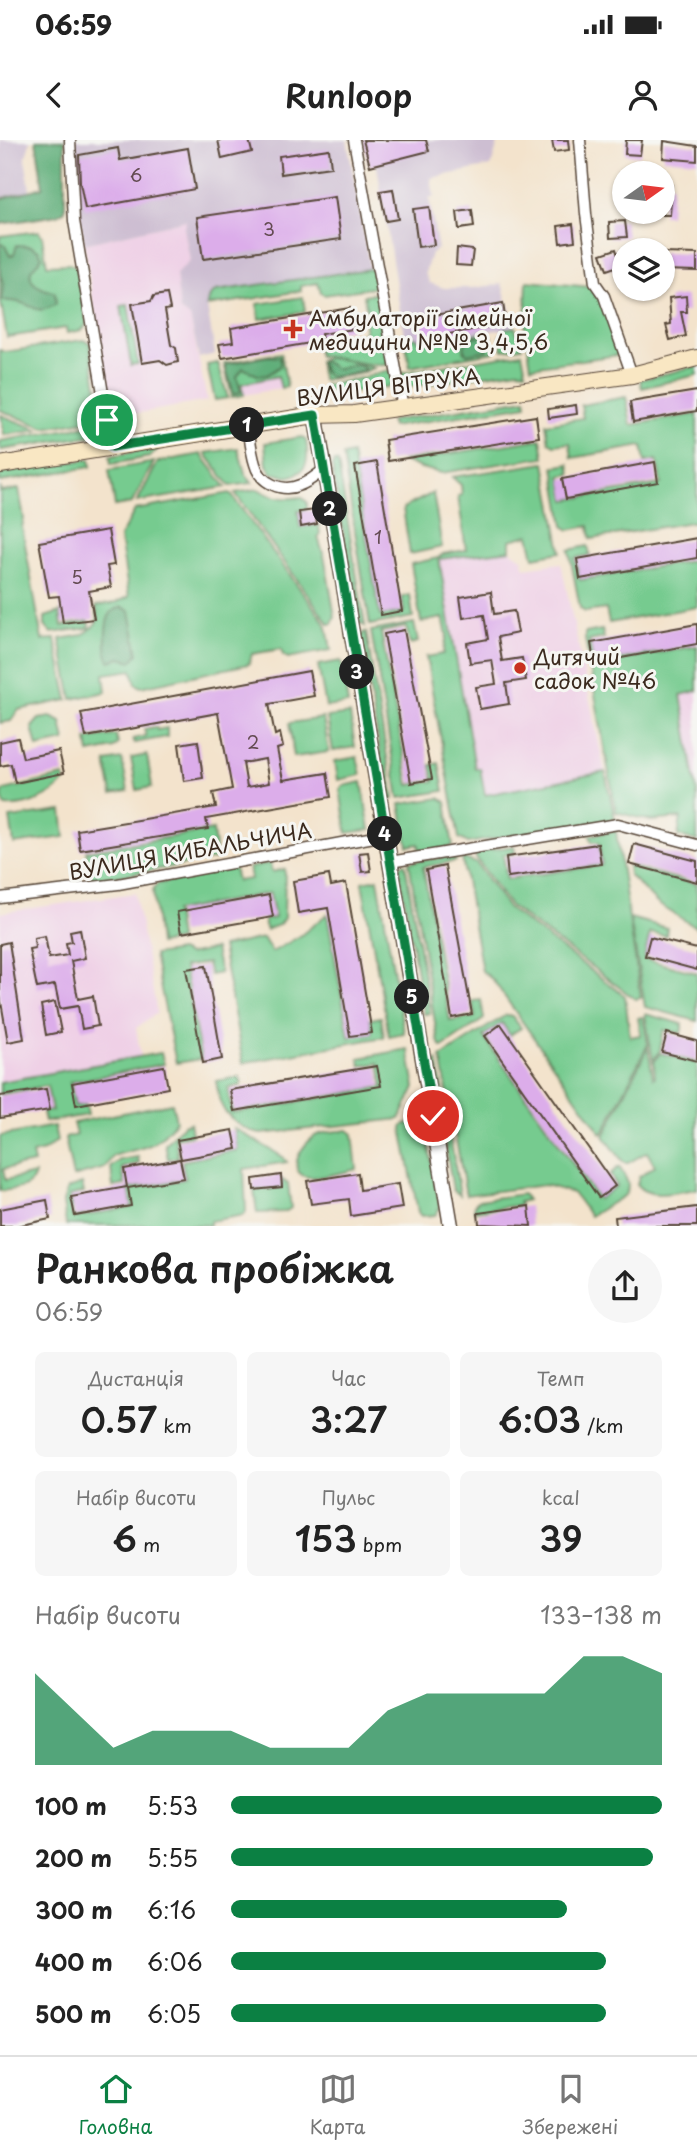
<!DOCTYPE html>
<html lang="uk">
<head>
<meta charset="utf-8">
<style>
  body { margin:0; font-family:"Playpen Sans",sans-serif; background:#f6f6f6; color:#222; height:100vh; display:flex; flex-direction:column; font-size:26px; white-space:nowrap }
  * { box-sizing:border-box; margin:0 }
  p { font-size:23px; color:#767676 }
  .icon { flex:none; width:38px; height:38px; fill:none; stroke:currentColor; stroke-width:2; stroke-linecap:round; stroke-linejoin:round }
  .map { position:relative; height:1086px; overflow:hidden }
  .sheet { display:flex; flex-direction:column; background:#fff; flex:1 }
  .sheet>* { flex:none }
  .needle { width:46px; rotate:76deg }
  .controls { position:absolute; left:612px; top:21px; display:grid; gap:14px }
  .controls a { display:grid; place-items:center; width:63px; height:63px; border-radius:50%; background:#fff; box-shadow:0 2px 5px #0004; font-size:35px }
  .pin { position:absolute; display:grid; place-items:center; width:60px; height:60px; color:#fff; margin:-30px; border:4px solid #fff; border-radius:50%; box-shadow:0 2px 7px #0007 }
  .km { position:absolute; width:35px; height:35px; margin:-18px; border-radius:50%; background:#222; color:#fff; font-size:19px; line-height:35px; text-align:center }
  .round { display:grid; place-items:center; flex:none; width:74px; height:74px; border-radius:37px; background:#f6f6f6 }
  .head { display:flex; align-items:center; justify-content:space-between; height:119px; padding:0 35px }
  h1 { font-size:38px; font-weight:600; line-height:52px }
  .figures { display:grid; grid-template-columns:repeat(3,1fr); gap:10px; height:119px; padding:7px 35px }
  .figures div { display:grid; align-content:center; border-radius:10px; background:#f6f6f6; text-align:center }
  .figures b { font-size:35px; font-weight:600 }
  .figures small { font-size:19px; font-weight:400 }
  .figures p { font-size:19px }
  .chart { height:196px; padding:14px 35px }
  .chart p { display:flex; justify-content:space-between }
  .chart svg { width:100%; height:126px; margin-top:7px; fill:#0b8043; opacity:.7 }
  ul { padding:0 35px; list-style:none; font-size:23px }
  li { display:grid; grid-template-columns:112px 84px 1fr; align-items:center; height:52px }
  li i { height:18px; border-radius:9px; background:#0b8043 }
  .status { display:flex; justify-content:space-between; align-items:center; height:49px; padding:0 35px; background:#fff; direction:ltr }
  .status svg { height:19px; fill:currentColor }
  header { display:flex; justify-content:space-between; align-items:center; height:91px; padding:0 35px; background:#fff; font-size:32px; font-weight:600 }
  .dock { display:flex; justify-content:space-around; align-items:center; height:98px; border-top:2px solid #e0e0e0; background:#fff; font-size:19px; color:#767676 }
  .dock a { display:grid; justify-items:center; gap:4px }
  .dock .current { color:#0b8043 }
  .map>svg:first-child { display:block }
  .built { fill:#efd0e6 }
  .industrial { fill:#cdbed2 }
  .green { fill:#76cb8f; stroke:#587a56; stroke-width:2 }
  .forest { fill:#60af7a; stroke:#4e6c4c; stroke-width:2 }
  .building { fill:#dcadea; fill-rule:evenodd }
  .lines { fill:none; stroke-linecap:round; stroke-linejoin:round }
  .minor-casing { stroke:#574638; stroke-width:13 }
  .tertiary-casing { stroke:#574638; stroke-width:17 }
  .secondary-casing { stroke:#574638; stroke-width:18 }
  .minor { stroke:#fff; stroke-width:10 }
  .tertiary { stroke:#fff; stroke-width:14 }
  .secondary { stroke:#f9e7c3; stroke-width:16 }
  .route-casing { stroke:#fff; stroke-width:14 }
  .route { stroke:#0b8043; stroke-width:9 }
  .poi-dot { fill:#c8321e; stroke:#f6f6f2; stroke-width:2.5 }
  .labels { text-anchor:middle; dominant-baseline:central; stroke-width:6; stroke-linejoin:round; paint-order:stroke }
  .number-label { font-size:18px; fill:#634b51 }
  .poi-label { font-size:21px; fill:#3b2a1e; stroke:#f6f6f2; text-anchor:start }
  .street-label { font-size:21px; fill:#3b2a1e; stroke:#f6f6f2 }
</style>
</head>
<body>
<div class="status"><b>06:59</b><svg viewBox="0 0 49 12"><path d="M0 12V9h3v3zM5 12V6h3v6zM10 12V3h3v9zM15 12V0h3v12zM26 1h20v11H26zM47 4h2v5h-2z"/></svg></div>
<header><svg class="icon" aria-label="back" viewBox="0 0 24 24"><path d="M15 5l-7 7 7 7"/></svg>Runloop<svg class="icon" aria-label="person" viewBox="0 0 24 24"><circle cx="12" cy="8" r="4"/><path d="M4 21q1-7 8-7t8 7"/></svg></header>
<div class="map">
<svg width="697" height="1086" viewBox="0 0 697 1086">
  <rect width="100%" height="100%" fill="#f6f6f2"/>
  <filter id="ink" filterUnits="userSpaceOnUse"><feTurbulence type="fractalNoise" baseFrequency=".0143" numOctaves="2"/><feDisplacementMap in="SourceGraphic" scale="14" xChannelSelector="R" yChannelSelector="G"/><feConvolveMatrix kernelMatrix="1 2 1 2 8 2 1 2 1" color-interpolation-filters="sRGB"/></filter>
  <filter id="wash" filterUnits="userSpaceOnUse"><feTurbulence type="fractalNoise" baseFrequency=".00686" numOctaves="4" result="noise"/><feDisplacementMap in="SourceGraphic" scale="28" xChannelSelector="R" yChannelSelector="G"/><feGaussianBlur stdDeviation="1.57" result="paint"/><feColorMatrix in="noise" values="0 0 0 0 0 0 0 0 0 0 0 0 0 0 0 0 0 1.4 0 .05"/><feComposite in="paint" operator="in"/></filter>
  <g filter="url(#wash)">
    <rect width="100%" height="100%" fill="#f3e3cc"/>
    <!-- built -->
    <g class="built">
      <polygon points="186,80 184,88 190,121 176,134 180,171 190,177 207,261 111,278 84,104"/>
      <polygon points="278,236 281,248 244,255 241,244"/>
      <polygon points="510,410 522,418 525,428 561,423 605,632 485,655 480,628 476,628 439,418"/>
      <polygon points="697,551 697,652 681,554"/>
      <polygon points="135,753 157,873 136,888 141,917 0,942 0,773"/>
    </g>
    <!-- industrial -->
    <g class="industrial">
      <polygon points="0,0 31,0 25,19 30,50 0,58"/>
      <polygon points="74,0 347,0 370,129 213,152 207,166 215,214 199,218 190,177 180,171 176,134 190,121 184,88 186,80 84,104 77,61"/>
      <polygon points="365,0 499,0 491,26 431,38 434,57 429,58 438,109 431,113 425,133 430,143 444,148 473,148 502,144 515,187 419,203 417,198 404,195 377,26 373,6"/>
    </g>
    <!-- green -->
    <g class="green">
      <polygon points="39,91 42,96 47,125 70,124 77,128 87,184 82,190 67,193 66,188 7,197 0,158 0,96"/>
      <polygon points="370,129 375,129 378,147 324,155 321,153 318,143 301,146 301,151 207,166 210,156 216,151"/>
      <path d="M 527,141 L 592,147 C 608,163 615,193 619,215 L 531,227 L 525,188 Z"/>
      <path d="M 379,152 L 392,224 C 371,229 343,216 319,216 L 317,210 L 319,207 L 327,205 L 326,199 L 365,193 L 365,185 L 368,179 L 364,155 Z"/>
      <polygon points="303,157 305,172 260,179 257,164"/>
      <polygon points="128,165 138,224 131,225 121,166"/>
      <polygon points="515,187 522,207 503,210 500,196 503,193 503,189"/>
      <polygon points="487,192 491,197 494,212 410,227 404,195 417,198 419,203"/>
      <polygon points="83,200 90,203 102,278 45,288 0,270 0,210 5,212"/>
      <polygon points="281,213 287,247 281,248 278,236 241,244 244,255 232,257 224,223"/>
      <polygon points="522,213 526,231 518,230 403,248 401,233"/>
      <polygon points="326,218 345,220 374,228 359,234 322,240 319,221"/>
      <polygon points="218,223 228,258 215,260 207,225"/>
      <polygon points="697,226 697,235 642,248 640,240"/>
      <polygon points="393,229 394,244 387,247 338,255 337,253 324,249 324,245 362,238"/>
      <polygon points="626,257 631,285 697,274 697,381 591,399 589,386 569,390 564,386 554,327 569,324 571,334 561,336 566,360 661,344 657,320 645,322 642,306 572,318 570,303 554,305 549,302 546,284 583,278 581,265"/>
      <polygon points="526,259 527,265 392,287 390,281"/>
      <polygon points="1,275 39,290 4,295"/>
      <polygon points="103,283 101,292 96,295 0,310 0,301"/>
      <path d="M 302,297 L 306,300 C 309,319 309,332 288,337 L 272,333 L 267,325 L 265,303 Z"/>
      <polygon points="541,299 544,317 441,333 421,328 403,321"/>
      <polygon points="159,308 150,317 111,324 110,316"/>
      <polygon points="238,308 245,333 252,343 230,346 205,313"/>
      <polygon points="201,314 226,347 137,362 158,322"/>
      <polygon points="352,314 380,476 404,472 402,457 410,455 413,477 370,485 343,316"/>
      <polygon points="90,319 91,327 0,342 0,334"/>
      <polygon points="154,322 132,363 115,366 109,330"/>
      <polygon points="335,322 338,323 365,486 359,483 332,326"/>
      <polygon points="545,323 561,412 534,417 529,395 510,400 510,410 439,419 475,628 480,628 485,655 605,632 615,679 468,703 459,698 426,517 443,514 447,495 443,478 421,482 411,424 438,418 443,414 466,410 458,356 462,355 461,345 452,337"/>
      <polygon points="0,347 2,352 19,349 24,379 22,387 42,500 55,499 68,560 18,570 11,581 0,583"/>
      <path d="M 258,349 C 272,358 285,360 301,357 L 307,362 L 307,369 L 298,371 L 300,387 L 319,385 L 320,396 L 318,397 L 325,420 L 335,477 L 332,484 L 329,484 L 235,353 Z"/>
      <path d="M 230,353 L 322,479 L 327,487 L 331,510 L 288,518 L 283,515 L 281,509 L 252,514 L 249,524 L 141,547 L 136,544 L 132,530 L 104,534 L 106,552 L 72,559 L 60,499 C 77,496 90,496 98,479 L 96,466 L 115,463 L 129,457 L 120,397 L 135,370 Z"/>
      <polygon points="433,353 442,407 410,414 403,368"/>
      <polygon points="588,406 590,415 575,418 580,440 697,420 697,467 609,483 606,469 585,472 580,468 569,410"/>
      <polygon points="60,472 62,486 89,481 90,488 51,493 45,486 45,477"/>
      <polygon points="414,483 418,502 410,504 406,487 381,492 409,645 434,641 431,625 439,623 444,651 399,658 371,491"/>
      <polygon points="602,490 604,498 589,501 594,524 697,506 697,551 681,555 697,652 697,701 678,696 681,678 651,681 616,672 585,499 585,493"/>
      <polygon points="364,492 366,492 394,659 388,660 361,496"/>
      <polygon points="341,521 348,564 326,567 318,525"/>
      <polygon points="350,574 355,607 333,611 327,577"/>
      <polygon points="51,577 61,582 65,601 37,607 32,587 39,579"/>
      <polygon points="323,578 329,612 294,617 289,583"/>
      <polygon points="156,587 157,590 167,588 167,597 134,603 133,599 146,596 144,589"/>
      <polygon points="116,595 118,604 114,608 89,613 87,599"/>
      <polygon points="147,615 152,647 137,650 131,618"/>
      <polygon points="357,617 361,635 338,640 335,621"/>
      <polygon points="122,619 128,651 112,654 106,622"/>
      <path d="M 64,636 L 65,641 C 53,657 25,668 5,666 L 2,657 L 4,650 Z"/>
      <polygon points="362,642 370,690 347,693 340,650 343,646"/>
      <polygon points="440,658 446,662 453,706 420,714 419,704 408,706 400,664"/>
      <polygon points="62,671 65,697 14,704 10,678"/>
      <polygon points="213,690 216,719 92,741 86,711"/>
      <polygon points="616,691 641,858 635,859 510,766 476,718 475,712 514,706 515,713 503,715 507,739 602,725 599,702 592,702 590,695"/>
      <polygon points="453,717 456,721 423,727 450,881 475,877 472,861 481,860 484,879 442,907 438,901 409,722"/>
      <polygon points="462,718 476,723 508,768 625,856 630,897 641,895 638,878 643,877 648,904 603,993 601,993 493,840 482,831"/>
      <polygon points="270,723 272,732 285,729 284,778 279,785 266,790 264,780 275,778 270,753 175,771 179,800 159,804 153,750 157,744 234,728 237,741 251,739 249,728"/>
      <polygon points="405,723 430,873 424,874 399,727"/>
      <polygon points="628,726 697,744 697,788 658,764 629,735"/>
      <polygon points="378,739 404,893 389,896 362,742"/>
      <polygon points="327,774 349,897 372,893 370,879 381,877 384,897 243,923 222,807 263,798 272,812 300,796"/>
      <polygon points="630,778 667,788 666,796 650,793 644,819 697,833 697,881 645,867"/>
      <polygon points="215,809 220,833 210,835 207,823 184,827 201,919 176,923 154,815 180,811 188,815"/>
      <polygon points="645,874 683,884 681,893 664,890 660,910 653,921"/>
      <path d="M 506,875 L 512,876 L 521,888 L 510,895 L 502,883 L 483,896 L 598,1059 L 617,1046 L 610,1034 L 619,1027 C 625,1036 632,1045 625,1055 L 590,1076 L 573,1053 L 545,1045 L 466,1055 L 441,917 Z"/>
      <path d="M 648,907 L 653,938 L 655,937 L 654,923 L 660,913 L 697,923 L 697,1049 C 679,1051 650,1061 637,1045 L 639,1037 L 655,1026 L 647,1012 L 628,1023 L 624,1023 L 604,996 Z"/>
      <path d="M 408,909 L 415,947 L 400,979 L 261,994 C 247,992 226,978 221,964 C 218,957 218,949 216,941 L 240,937 L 242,945 L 228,948 L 232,973 L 383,947 L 379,923 L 361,926 L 359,918 Z"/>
      <polygon points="161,913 164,924 70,942 75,966 86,965 88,975 45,982 43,972 52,971 47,946 0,954 0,942"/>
      <polygon points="437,920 460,1055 453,1050 432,923"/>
      <path d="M 172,963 L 176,981 C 150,1013 148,1004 113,1016 L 105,1028 L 73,1037 L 65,998 L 76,995 L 73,983 Z"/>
      <polygon points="420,981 425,985 440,1068 435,1075 421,1076 418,1072 402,988 405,984"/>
      <polygon points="190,983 192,995 175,998 178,1017 168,1019 165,1004 183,985"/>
      <path d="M 54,986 L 57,1001 L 44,1011 L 32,1014 L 34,1023 L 3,1029 L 5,1040 L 35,1034 C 32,1050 14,1049 0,1051 L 0,996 Z"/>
      <polygon points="234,988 283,1017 287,1022 244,1029 246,1071 244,1075 210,1081 210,1085 66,1085 63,1062 67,1049 82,1044 84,1052 69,1056 73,1078 132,1067 129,1049 185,1039 182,1021 238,1010"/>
      <path d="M 348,990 L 353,994 L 357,1029 C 347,1031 313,1041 304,1036 C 286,1027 305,1002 315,996 C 325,991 337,992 348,990 Z"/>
      <polygon points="138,1017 139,1023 122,1028 125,1045 113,1047 111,1027 120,1020"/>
      <polygon points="281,1039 288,1044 291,1068 285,1072 257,1073 254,1050 282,1047"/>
      <polygon points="523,1054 527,1060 519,1062 520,1065 474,1071 475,1064 479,1060"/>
    </g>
    <!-- forest -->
    <g class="forest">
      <polygon points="36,0 65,0 65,70 58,75 0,84 0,59 43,47"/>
      <path d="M 0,103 L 5,106 L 10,116 L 14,114 L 17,105 L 31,106 L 39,110 L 42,117 C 40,121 33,126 31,131 C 27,146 46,149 55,153 L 56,164 C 36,176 37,166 18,162 C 13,161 6,161 2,160 L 3,143 L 0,134 Z"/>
      <path d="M 476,196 L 486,198 L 488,210 L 467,214 L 465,212 C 462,204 468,199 476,196 Z"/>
      <polygon points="268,216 280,217 280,226 267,235 259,236 243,228 237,237 241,252 234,254 226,228 227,224"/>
      <path d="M 323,221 L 337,229 C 347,227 359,221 366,230 L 348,235 L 331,237 L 324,233 L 320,222 Z"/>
      <path d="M 122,467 L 130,471 L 138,514 L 132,521 L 120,518 L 110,521 C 104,513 104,479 112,472 C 114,470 119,468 122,467 Z"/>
    </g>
    <g id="blocks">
      <!-- building -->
      <g class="building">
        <polygon points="218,0 249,0 252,12 222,19"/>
        <polygon points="363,0 426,0 429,11 370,26"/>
        <polygon points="552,0 568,0 569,10 554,12"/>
        <polygon points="626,0 642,0 640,15 625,14"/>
        <polygon points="664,1 697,6 697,21 663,18"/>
        <polygon points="118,8 120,20 188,8 195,49 85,69 80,43 79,15"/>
        <polygon points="329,9 331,27 281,34 279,16"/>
        <polygon points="663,44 672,45 670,75 663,75"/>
        <polygon points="393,49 398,79 386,81 380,51"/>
        <polygon points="335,57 341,99 203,119 197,77"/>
        <polygon points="429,67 434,105 418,107 413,69"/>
        <polygon points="472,70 474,87 459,89 457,72"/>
        <polygon points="625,81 627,97 610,98 609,82"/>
        <polygon points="573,84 575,101 560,103 558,86"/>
        <polygon points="457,108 473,110 471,126 456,125"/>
        <polygon points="616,109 621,125 607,130 601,114"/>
        <polygon points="663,113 697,114 697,131 663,130"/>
        <polygon points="167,154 170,169 165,170 171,205 176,208 178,222 167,225 160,220 142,223 132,164 151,161 154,156"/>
        <polygon points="686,156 687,172 681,172 686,196 670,200 666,185 671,184 669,158"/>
        <polygon points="503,163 506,184 420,199 417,178"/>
        <polygon points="350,168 354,189 321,194 322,201 222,218 219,204 233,202 231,188"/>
        <polygon points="697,251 697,271 633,282 630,262"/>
        <polygon points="576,265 577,274 549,278 548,269"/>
        <polygon points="536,276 539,297 388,321 385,300"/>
        <polygon points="377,322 402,471 381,475 355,326"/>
        <polygon points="655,322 658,342 566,359 562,339"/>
        <polygon points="315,370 317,384 301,387 299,372"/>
        <polygon points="108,390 114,425 107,426 111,447 89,451 94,479 63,483 59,456 49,457 39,402"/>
        <polygon points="697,398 697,418 580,439 577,419"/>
        <polygon points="491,452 494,474 514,471 518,493 498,497 502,521 522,518 526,540 506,543 509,564 480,569 476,547 496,544 492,520 470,523 467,503 488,499 484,475 463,478 460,457"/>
        <polygon points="697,484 697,504 594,523 591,503"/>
        <polygon points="404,490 432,639 411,643 384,494"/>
        <path d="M 309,531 L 314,556 L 269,564 L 275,595 L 280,593 L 283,607 L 277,609 L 283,640 L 327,633 L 331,657 L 206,679 L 208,689 L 80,710 L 77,690 L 216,667 L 213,653 L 232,649 L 218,573 L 86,597 L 81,573 ZM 265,619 L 269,643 L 247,647 L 243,623 Z"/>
        <polygon points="18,598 23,618 59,611 64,633 15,643 11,624 0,626 0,602"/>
        <polygon points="198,601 203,638 184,641 179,604"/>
        <polygon points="598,704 601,724 508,737 506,717"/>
        <polygon points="634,704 697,721 697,742 629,724"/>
        <polygon points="368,712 371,731 362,732 359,713"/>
        <polygon points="445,726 472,874 452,878 426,730"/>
        <polygon points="329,735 331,746 346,743 372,893 350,896 328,768 298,773 293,741"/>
        <polygon points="269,755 273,777 181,793 177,772"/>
        <polygon points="80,789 85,818 71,821 78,859 93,856 98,886 82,889 78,866 60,869 55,845 37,848 29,809 35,808 34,798 45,796 49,818 68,815 66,803 72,802 70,791"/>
        <polygon points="650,797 697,809 697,830 645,816"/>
        <polygon points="9,802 24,899 8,902 0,856 0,804"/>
        <polygon points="206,826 222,919 203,923 186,829"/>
        <polygon points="55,862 61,892 46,895 41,865"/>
        <polygon points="501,884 615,1046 599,1058 485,896"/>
        <polygon points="667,893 697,901 697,921 662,912"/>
        <polygon points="164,926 168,948 76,965 72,943"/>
        <polygon points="377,926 381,946 234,971 230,950"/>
        <polygon points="46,949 50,970 0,978 0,956"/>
        <polygon points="233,990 237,1009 181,1019 177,1000"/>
        <polygon points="180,1019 184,1038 128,1048 131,1066 75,1076 71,1057 127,1047 124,1029"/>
        <polygon points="358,1033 360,1050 398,1044 402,1068 351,1076 349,1059 311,1064 307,1041"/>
        <polygon points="281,1035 282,1047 254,1050 253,1039"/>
        <polygon points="47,1060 50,1079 17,1086 0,1086 0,1069"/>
        <polygon points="529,1066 531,1086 479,1084 478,1073"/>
        <polygon points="697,1067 697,1086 616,1086 615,1077"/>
      </g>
    </g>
  </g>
  <g filter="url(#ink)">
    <use href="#blocks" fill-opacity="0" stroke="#574638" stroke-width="2"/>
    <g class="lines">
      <!-- minor casing -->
      <g class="minor-casing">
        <g id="minor">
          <polyline points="70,0 74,81 112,307"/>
          <polyline points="354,0 403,268"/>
          <polyline points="580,0 586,74 595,143 604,156 632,235"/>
          <path d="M 248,285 C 250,298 251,312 255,324 C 260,343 282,353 300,345 C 309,342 316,335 324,330"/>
          <polyline points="390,722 618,684 697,705"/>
          <polyline points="0,758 118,744 385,695"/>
        </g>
      </g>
      <!-- tertiary casing -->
      <g class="tertiary-casing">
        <polyline id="tertiary" points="314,267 451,1086"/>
      </g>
      <!-- secondary casing -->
      <g class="secondary-casing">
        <polyline id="secondary" points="0,325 315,275 354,274 632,235 697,218"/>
      </g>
      <!-- minor -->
      <use href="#minor" class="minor"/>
      <!-- tertiary -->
      <use href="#tertiary" class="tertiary"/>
      <!-- secondary -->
      <use href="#secondary" class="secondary"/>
    </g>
  </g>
  <g class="lines" filter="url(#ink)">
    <!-- route casing -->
    <g class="route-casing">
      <polyline id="route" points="107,280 112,307 315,275 433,976"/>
    </g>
    <!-- route -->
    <use href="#route" class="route"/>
  </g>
  <!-- markers -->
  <g class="poi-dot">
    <path d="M289.5 178.5h7v7h7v7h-7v7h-7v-7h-7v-7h7z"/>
    <circle cx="520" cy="528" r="7"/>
  </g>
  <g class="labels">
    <!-- number labels -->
    <g class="number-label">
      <text x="136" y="34">6</text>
      <text x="269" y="88">3</text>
      <text x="378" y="396">1</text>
      <text x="77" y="436">5</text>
      <text x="253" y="601">2</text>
    </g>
    <!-- poi labels -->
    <g class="poi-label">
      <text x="309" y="177">Амбулаторії сімейної<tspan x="309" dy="24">медицини №№ 3,4,5,6</tspan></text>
      <text x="534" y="516">Дитячий<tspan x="534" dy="24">садок №46</tspan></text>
    </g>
    <!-- street labels -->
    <g class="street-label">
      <text transform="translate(388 246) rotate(-7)">ВУЛИЦЯ ВІТРУКА</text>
      <text transform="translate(190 710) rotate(-10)">ВУЛИЦЯ КИБАЛЬЧИЧА</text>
    </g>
  </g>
</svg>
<div class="controls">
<a><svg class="needle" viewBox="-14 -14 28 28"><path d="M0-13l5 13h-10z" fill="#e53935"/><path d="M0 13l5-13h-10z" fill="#767676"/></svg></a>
<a><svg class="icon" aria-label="layers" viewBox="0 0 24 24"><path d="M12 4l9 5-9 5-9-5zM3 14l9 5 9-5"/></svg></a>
</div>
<div class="pin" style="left:107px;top:280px;background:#1e9e55"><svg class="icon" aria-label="arrive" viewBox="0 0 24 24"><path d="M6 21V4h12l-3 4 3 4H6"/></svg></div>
<div class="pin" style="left:433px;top:976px;background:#d93025"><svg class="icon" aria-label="check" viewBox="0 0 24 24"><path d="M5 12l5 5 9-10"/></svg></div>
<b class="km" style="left:247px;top:285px">1</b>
<b class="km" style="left:330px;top:369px">2</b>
<b class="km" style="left:357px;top:532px">3</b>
<b class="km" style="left:385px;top:694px">4</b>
<b class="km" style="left:412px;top:857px">5</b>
</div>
<section class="sheet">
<div class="head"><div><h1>Ранкова пробіжка</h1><p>06:59</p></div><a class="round"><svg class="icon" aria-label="share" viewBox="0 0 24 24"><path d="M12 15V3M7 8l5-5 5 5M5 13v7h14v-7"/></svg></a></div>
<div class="figures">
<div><p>Дистанція</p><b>0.57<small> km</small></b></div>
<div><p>Час</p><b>3:27</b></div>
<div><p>Темп</p><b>6:03<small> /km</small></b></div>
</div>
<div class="figures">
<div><p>Набір висоти</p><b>6<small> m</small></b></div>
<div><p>Пульс</p><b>153<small> bpm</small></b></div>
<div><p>kcal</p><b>39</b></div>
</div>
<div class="chart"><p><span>Набір висоти</span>133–138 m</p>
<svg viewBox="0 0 160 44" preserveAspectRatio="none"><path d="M0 44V12L10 25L20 38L30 32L40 32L50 32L60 38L70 38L80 38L90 25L100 19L110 19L120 19L130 19L140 6L150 6L160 12V44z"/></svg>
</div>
<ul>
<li><b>100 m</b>5:53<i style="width:100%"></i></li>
<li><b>200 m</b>5:55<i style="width:98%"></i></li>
<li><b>300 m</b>6:16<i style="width:78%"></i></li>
<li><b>400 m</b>6:06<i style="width:87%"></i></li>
<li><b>500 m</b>6:05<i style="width:87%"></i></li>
</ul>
</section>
<nav class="dock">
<a class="current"><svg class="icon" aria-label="home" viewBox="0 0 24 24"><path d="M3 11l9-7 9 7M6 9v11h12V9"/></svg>Головна</a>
<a><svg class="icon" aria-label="map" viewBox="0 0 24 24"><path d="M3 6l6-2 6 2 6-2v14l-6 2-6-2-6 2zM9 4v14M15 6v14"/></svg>Карта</a>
<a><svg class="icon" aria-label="saved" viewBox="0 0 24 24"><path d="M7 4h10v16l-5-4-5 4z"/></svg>Збережені</a>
</nav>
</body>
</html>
